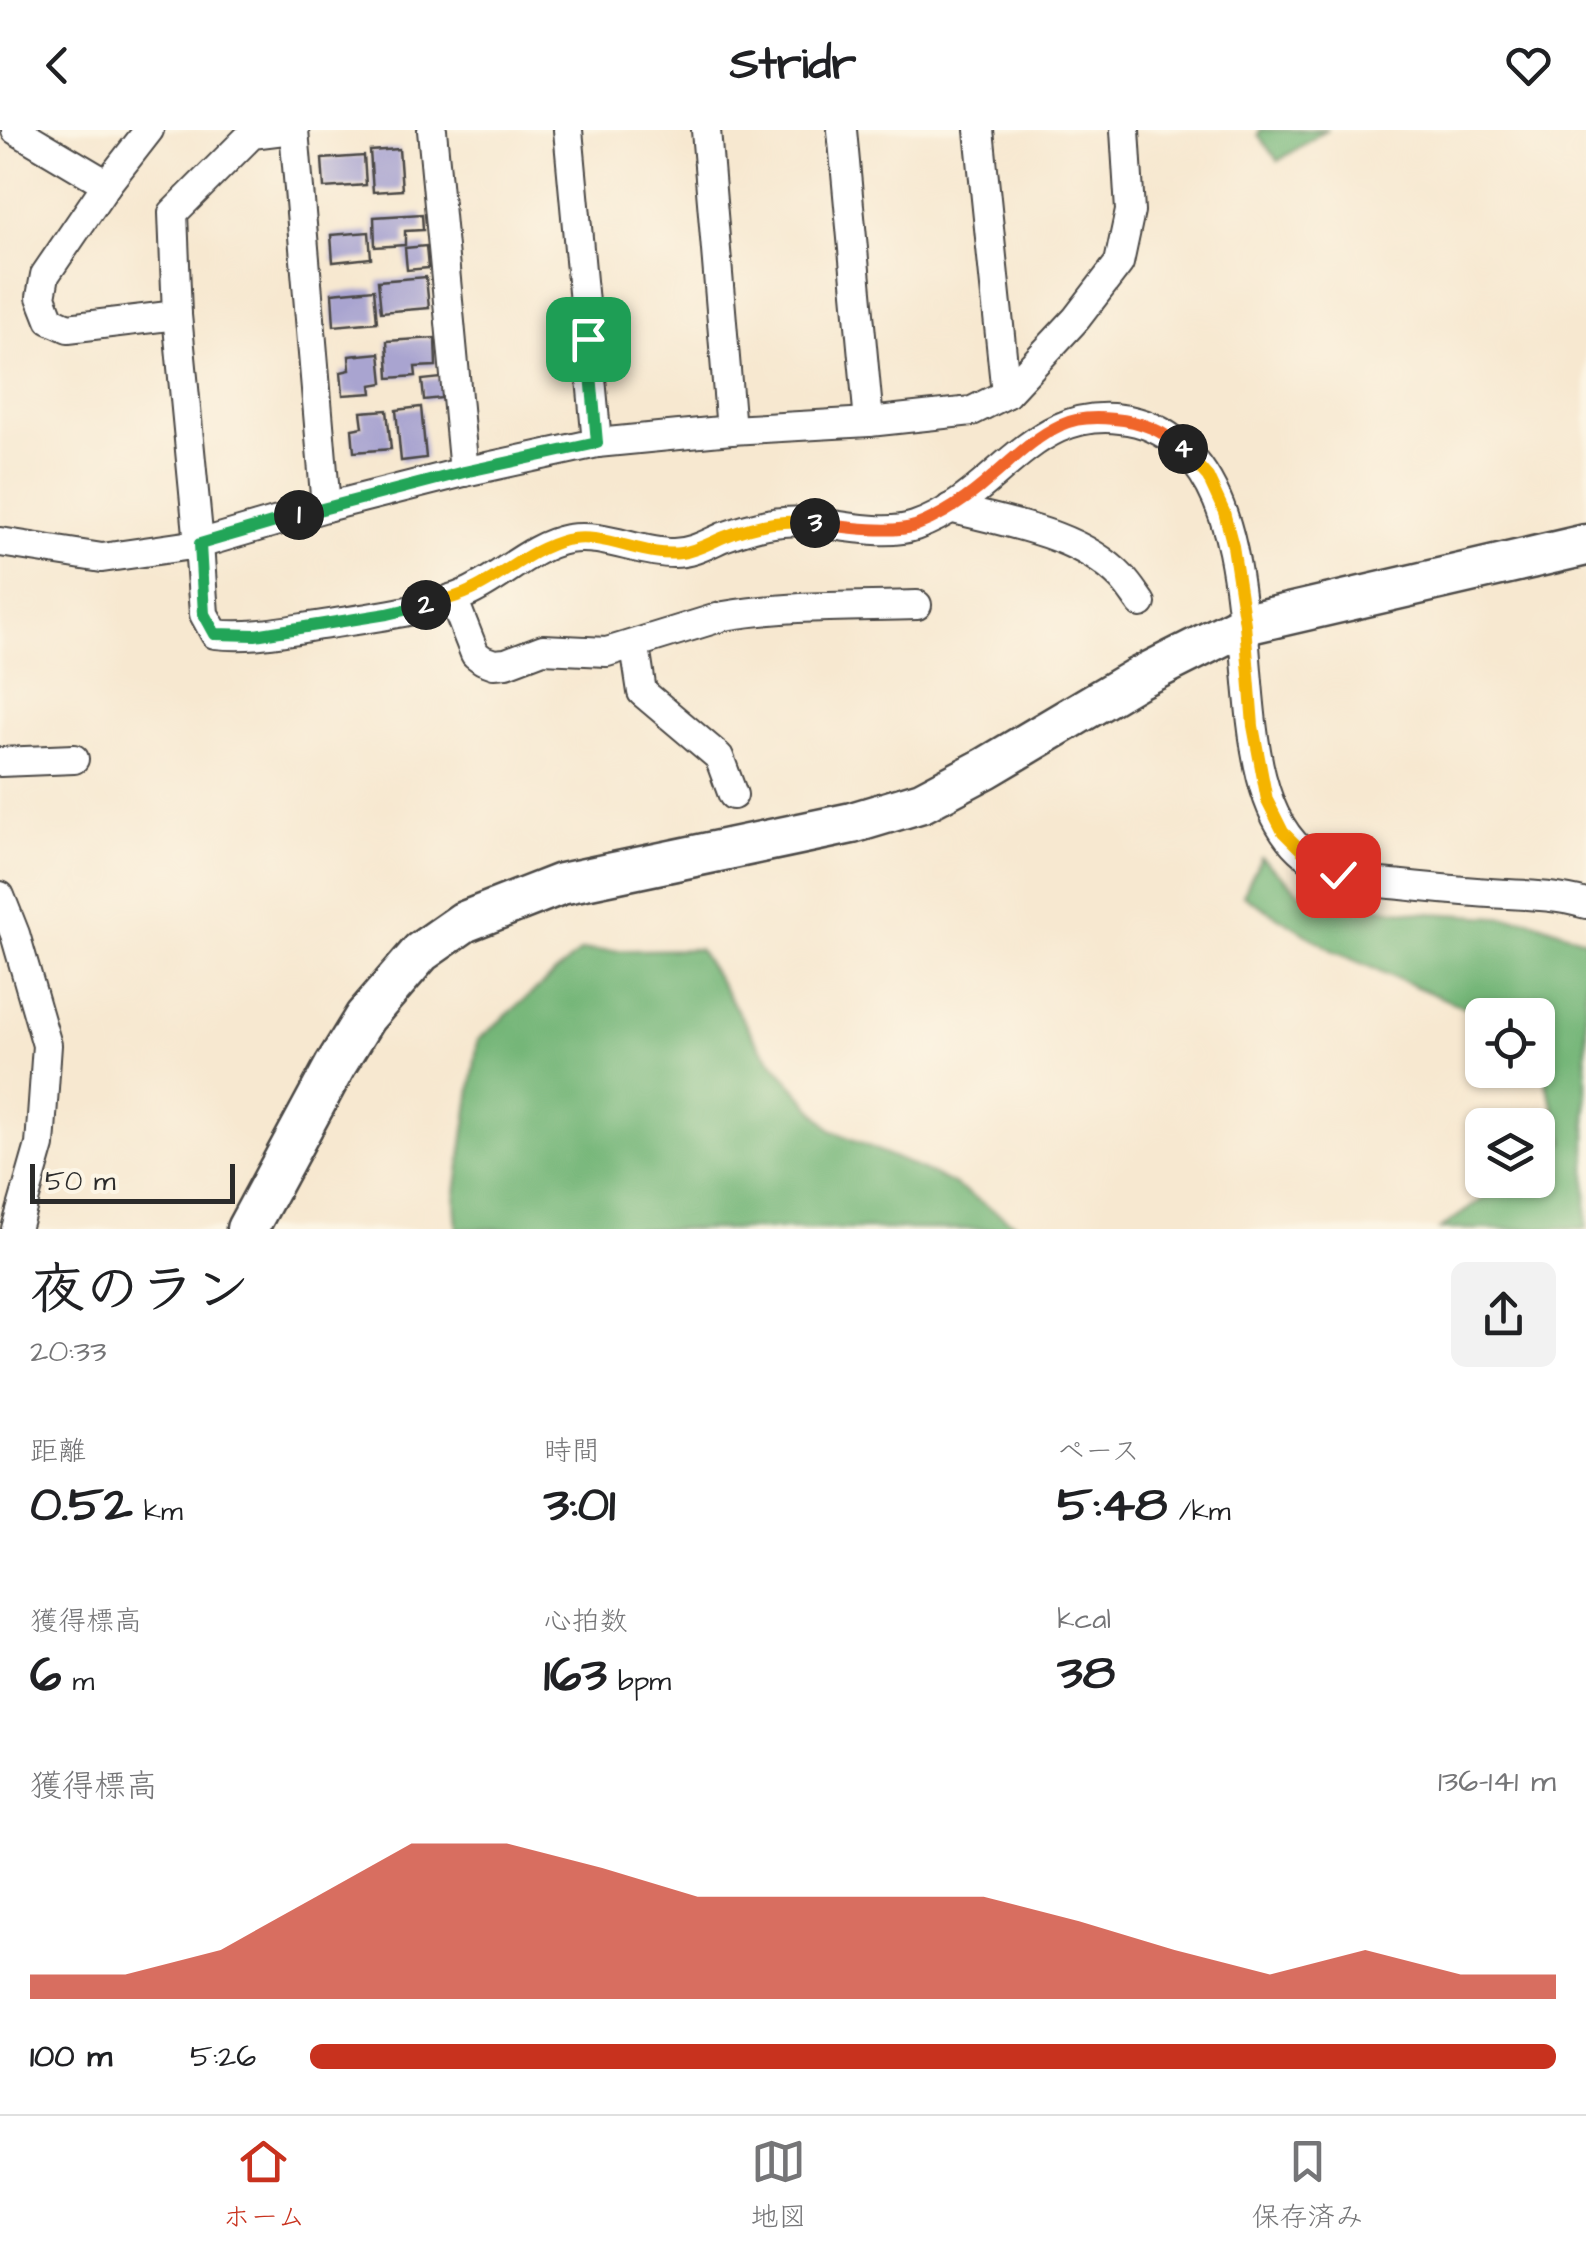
<!DOCTYPE html>
<html lang="ja">
<head>
<meta charset="utf-8">
<style>
  body { margin:0; font-family:"Architects Daughter","Klee One",sans-serif; background:#f2f2f2; color:#202124; height:100vh; display:flex; flex-direction:column; font-size:38px; white-space:nowrap }
  * { box-sizing:border-box; margin:0 }
  p { font-size:32px; color:#757577 }
  .icon { flex:none; width:55px; height:55px; fill:none; stroke:currentColor; stroke-width:2; stroke-linecap:round; stroke-linejoin:round }
  .map { position:relative; height:1099px; overflow:hidden }
  .drawer { display:flex; flex-direction:column; background:#fff; flex:1 }
  .drawer>* { flex:none }
  .buttons { position:absolute; left:1465px; top:868px; display:grid; gap:20px }
  .buttons a { display:grid; place-items:center; width:90px; height:90px; border-radius:15px; background:#fff; box-shadow:0 2px 8px #0004; font-size:50px }
  .scale { position:absolute; left:30px; bottom:25px; width:205px; box-sizing:border-box; padding-left:10px; border:5px solid #2b2b2b; border-top:0; font-size:28px; line-height:35px; white-space:nowrap; color:#2b2b2b; -webkit-text-stroke:8px #fcf5e5; paint-order:stroke }
  .pin { position:absolute; display:grid; place-items:center; width:85px; height:85px; color:#fff; margin:-42px; border-radius:20px; box-shadow:0 5px 15px #0006 }
  .km { position:absolute; width:50px; height:50px; margin:-25px; border-radius:50%; background:#222; color:#fff; font-size:28px; line-height:50px; text-align:center }
  .round { display:grid; place-items:center; flex:none; width:105px; height:105px; border-radius:15px; background:#f2f2f2 }
  .headline { display:flex; align-items:center; justify-content:space-between; height:170px; padding:0 30px }
  h1 { font-size:55px; font-weight:800; line-height:75px }
  .figures { display:grid; grid-template-columns:repeat(3,1fr); gap:15px; height:170px; padding:10px 30px }
  .figures div { display:grid; align-content:center }
  .figures b { font-size:50px; font-weight:800 }
  .figures small { font-size:28px; font-weight:400 }
  .figures p { font-size:28px }
  .chart { height:280px; padding:20px 30px }
  .chart p { display:flex; justify-content:space-between }
  .chart svg { width:100%; height:180px; margin-top:10px; fill:#c8321e; opacity:.7 }
  ul { padding:0 30px; list-style:none; font-size:32px }
  li { display:grid; grid-template-columns:160px 120px 1fr; align-items:center; height:75px }
  li i { height:25px; border-radius:12px; background:#c8321e }
  header { display:flex; justify-content:space-between; align-items:center; height:130px; padding:0 30px; background:#fff; font-size:45px; font-weight:800 }
  .menu { display:flex; justify-content:space-around; align-items:center; height:140px; border-top:2px solid #e0e0e0; background:#fff; font-size:28px; color:#757577 }
  .menu a { display:grid; justify-items:center; gap:5px }
  .menu .current { color:#c8321e }
  .map>svg:first-child { display:block }
  .forest { fill:#75b678; stroke:#507052; stroke-width:2.5 }
  .building { fill:#a9a4d0 }
  .lines { fill:none; stroke-linecap:round; stroke-linejoin:round }
  .street-casing { stroke:#4a4744; stroke-width:32 }
  .secondary-casing { stroke:#4a4744; stroke-width:45 }
  .street { stroke:#fff; stroke-width:28 }
  .secondary { stroke:#fff; stroke-width:40 }
  .split-1-casing { stroke:#fff; stroke-width:20 }
  .split-2-casing { stroke:#fff; stroke-width:20 }
  .split-3-casing { stroke:#fff; stroke-width:20 }
  .split-4-casing { stroke:#fff; stroke-width:20 }
  .split-5-casing { stroke:#fff; stroke-width:20 }
  .split-1 { stroke:#22a559; stroke-width:12 }
  .split-2 { stroke:#22a559; stroke-width:12 }
  .split-3 { stroke:#f5b400; stroke-width:12 }
  .split-4 { stroke:#f0652b; stroke-width:12 }
  .split-5 { stroke:#f5b400; stroke-width:12 }
</style>
</head>
<body>
<header><svg class="icon" aria-label="back" viewBox="0 0 24 24"><path d="M15 5l-7 7 7 7"/></svg>Stridr<svg class="icon" aria-label="heart" viewBox="0 0 24 24"><path d="M12 20l-8-8c-3-5 5-10 8-4 3-6 11-1 8 4z"/></svg></header>
<div class="map">
<svg width="1586" height="1099" viewBox="0 0 1586 1099">
  <rect width="100%" height="100%" fill="#fcf5e5"/>
  <filter id="ink" filterUnits="userSpaceOnUse"><feTurbulence type="fractalNoise" baseFrequency=".01" numOctaves="2"/><feDisplacementMap in="SourceGraphic" scale="20" xChannelSelector="R" yChannelSelector="G"/><feConvolveMatrix kernelMatrix="1 2 1 2 8 2 1 2 1" color-interpolation-filters="sRGB"/></filter>
  <filter id="wash" filterUnits="userSpaceOnUse"><feTurbulence type="fractalNoise" baseFrequency=".0048" numOctaves="4" result="noise"/><feDisplacementMap in="SourceGraphic" scale="40" xChannelSelector="R" yChannelSelector="G"/><feGaussianBlur stdDeviation="2.25" result="paint"/><feColorMatrix in="noise" values="0 0 0 0 0 0 0 0 0 0 0 0 0 0 0 0 0 1.4 0 .05"/><feComposite in="paint" operator="in"/></filter>
  <g filter="url(#wash)">
    <rect width="100%" height="100%" fill="#f7e8d0"/>
    <!-- forest -->
    <g class="forest">
      <polygon points="1260,0 1326,0 1278,31 1258,5"/>
      <polygon points="1261,728 1308,769 1413,782 1528,789 1586,810 1586,1099 1440,1099 1510,1050 1538,1050 1538,1031 1565,1012 1538,928 1538,885 1482,885 1482,888 1468,879 1335,822 1243,765"/>
      <polygon points="699,819 760,917 831,1000 950,1052 1023,1099 457,1099 455,1070 478,910 581,821"/>
    </g>
    <g id="blocks">
      <!-- building -->
      <g class="building">
        <polygon points="399,19 402,60 373,62 370,21"/>
        <polygon points="364,26 366,55 324,58 322,29"/>
        <polygon points="422,84 423,100 405,101 405,115 375,117 374,87"/>
        <polygon points="369,102 371,128 333,132 331,105"/>
        <polygon points="426,116 428,138 407,140 405,118"/>
        <polygon points="426,147 429,178 381,182 378,151"/>
        <polygon points="374,159 377,192 334,196 332,163"/>
        <polygon points="435,208 436,236 415,237 416,246 389,248 387,211"/>
        <polygon points="380,223 383,253 371,255 372,263 343,265 341,242 350,240 349,226"/>
        <polygon points="441,248 443,268 424,270 422,250"/>
        <polygon points="421,277 426,328 401,331 396,280"/>
        <polygon points="387,280 391,319 354,322 352,299 363,297 361,282"/>
      </g>
    </g>
  </g>
  <g filter="url(#ink)">
    <use href="#blocks" fill-opacity="0" stroke="#4a4744" stroke-width="2.5"/>
    <g class="lines">
      <!-- street casing -->
      <g class="street-casing">
        <g id="street">
          <polyline points="16,0 107,54"/>
          <polyline points="149,0 107,54 45,145 41,167 50,190 68,198 177,185"/>
          <path d="M 284,0 L 252,4 L 173,83 L 177,185 L 199,414 L 204,484 L 215,504 C 253,509 292,499 329,494 C 374,487 426,481 467,463 C 501,448 531,416 568,409 C 603,403 639,423 673,423 C 692,423 707,414 723,407 C 742,400 763,393 783,392 C 823,388 877,409 915,396 C 1000,367 1034,266 1137,292 C 1160,298 1180,313 1194,331 C 1278,432 1213,661 1310,728 C 1319,734 1330,742 1341,746 C 1360,752 1382,753 1402,755 C 1431,758 1460,761 1490,763 C 1523,765 1555,765 1586,774"/>
          <polyline points="294,0 326,377"/>
          <polyline points="432,0 464,342"/>
          <polyline points="568,0 597,313"/>
          <polyline points="706,0 731,300"/>
          <polyline points="842,0 869,292"/>
          <polyline points="979,0 1006,264"/>
          <path d="M 950,378 C 1007,393 1079,403 1122,448 C 1129,455 1135,465 1141,473"/>
          <polyline points="0,412 102,428 199,414 326,377 464,342 597,313 731,300 869,292 972,281 1006,264 1076,189 1119,133 1130,81 1125,0"/>
          <path d="M 453,468 L 475,524 L 483,530 L 494,534 L 506,533 L 543,519 L 607,522 L 724,486 C 788,475 853,477 917,475"/>
          <polyline points="632,515 637,529 642,562 719,627 733,665"/>
          <polyline points="0,632 74,629"/>
          <polyline points="0,766 15,804 47,915 40,1015 16,1099"/>
        </g>
      </g>
      <!-- secondary casing -->
      <g class="secondary-casing">
        <polyline id="secondary" points="247,1099 335,936 365,887 421,822 464,792 561,754 852,693 922,672 986,638 1136,549 1245,494 1586,415"/>
      </g>
      <!-- street -->
      <use href="#street" class="street"/>
      <!-- secondary -->
      <use href="#secondary" class="secondary"/>
    </g>
  </g>
  <g class="lines" filter="url(#ink)">
    <!-- split-1 casing -->
    <g class="split-1-casing">
      <polyline id="split-1" points="299,385 464,342 597,313 588,209"/>
    </g>
    <!-- split-2 casing -->
    <g class="split-2-casing">
      <polyline id="split-2" points="299,385 200,414 204,484 215,504 255,505 387,484 426,475"/>
    </g>
    <!-- split-3 casing -->
    <g class="split-3-casing">
      <path id="split-3" d="M 426,475 C 441,471 456,468 470,461 C 503,446 530,419 566,410 C 604,401 643,428 681,423 C 696,421 710,413 724,407 C 753,395 784,388 815,393"/>
    </g>
    <!-- split-4 casing -->
    <g class="split-4-casing">
      <path id="split-4" d="M 815,393 C 841,397 891,404 915,396 C 944,385 970,367 993,346 C 1014,328 1035,307 1061,295 C 1077,287 1097,287 1114,289 C 1141,291 1163,300 1183,319"/>
    </g>
    <!-- split-5 casing -->
    <g class="split-5-casing">
      <polyline id="split-5" points="1183,319 1208,347 1224,382 1233,416 1245,494 1253,596 1267,670 1283,702 1306,725 1338,745"/>
    </g>
    <!-- split-1 -->
    <use href="#split-1" class="split-1"/>
    <!-- split-2 -->
    <use href="#split-2" class="split-2"/>
    <!-- split-3 -->
    <use href="#split-3" class="split-3"/>
    <!-- split-4 -->
    <use href="#split-4" class="split-4"/>
    <!-- split-5 -->
    <use href="#split-5" class="split-5"/>
  </g>
</svg>
<div class="buttons">
<a><svg class="icon" aria-label="locate" viewBox="0 0 24 24"><circle cx="12" cy="12" r="6"/><path d="M12 2v4M12 18v4M2 12h4M18 12h4"/></svg></a>
<a><svg class="icon" aria-label="layers" viewBox="0 0 24 24"><path d="M12 4l9 5-9 5-9-5zM3 14l9 5 9-5"/></svg></a>
</div>
<div class="scale">50 m</div>
<div class="pin" style="left:588px;top:209px;background:#1e9e55"><svg class="icon" aria-label="arrive" viewBox="0 0 24 24"><path d="M6 21V4h12l-3 4 3 4H6"/></svg></div>
<div class="pin" style="left:1338px;top:745px;background:#d93025"><svg class="icon" aria-label="check" viewBox="0 0 24 24"><path d="M5 12l5 5 9-10"/></svg></div>
<b class="km" style="left:299px;top:385px">1</b>
<b class="km" style="left:426px;top:475px">2</b>
<b class="km" style="left:815px;top:393px">3</b>
<b class="km" style="left:1183px;top:319px">4</b>
</div>
<section class="drawer">
<div class="headline"><div><h1>夜のラン</h1><p>20:33</p></div><a class="round"><svg class="icon" aria-label="share" viewBox="0 0 24 24"><path d="M12 15V3M7 8l5-5 5 5M5 13v7h14v-7"/></svg></a></div>
<div class="figures">
<div><p>距離</p><b>0.52<small> km</small></b></div>
<div><p>時間</p><b>3:01</b></div>
<div><p>ペース</p><b>5:48<small> /km</small></b></div>
</div>
<div class="figures">
<div><p>獲得標高</p><b>6<small> m</small></b></div>
<div><p>心拍数</p><b>163<small> bpm</small></b></div>
<div><p>kcal</p><b>38</b></div>
</div>
<div class="chart"><p><span>獲得標高</span>136–141 m</p>
<svg viewBox="0 0 160 44" preserveAspectRatio="none"><path d="M0 44V38L10 38L20 32L30 19L40 6L50 6L60 12L70 19L80 19L90 19L100 19L110 25L120 32L130 38L140 32L150 38L160 38V44z"/></svg>
</div>
<ul>
<li><b>100 m</b>5:26<i style="width:100%"></i></li>
</ul>
</section>
<nav class="menu">
<a class="current"><svg class="icon" aria-label="home" viewBox="0 0 24 24"><path d="M3 11l9-7 9 7M6 9v11h12V9"/></svg>ホーム</a>
<a><svg class="icon" aria-label="map" viewBox="0 0 24 24"><path d="M3 6l6-2 6 2 6-2v14l-6 2-6-2-6 2zM9 4v14M15 6v14"/></svg>地図</a>
<a><svg class="icon" aria-label="saved" viewBox="0 0 24 24"><path d="M7 4h10v16l-5-4-5 4z"/></svg>保存済み</a>
</nav>
</body>
</html>
